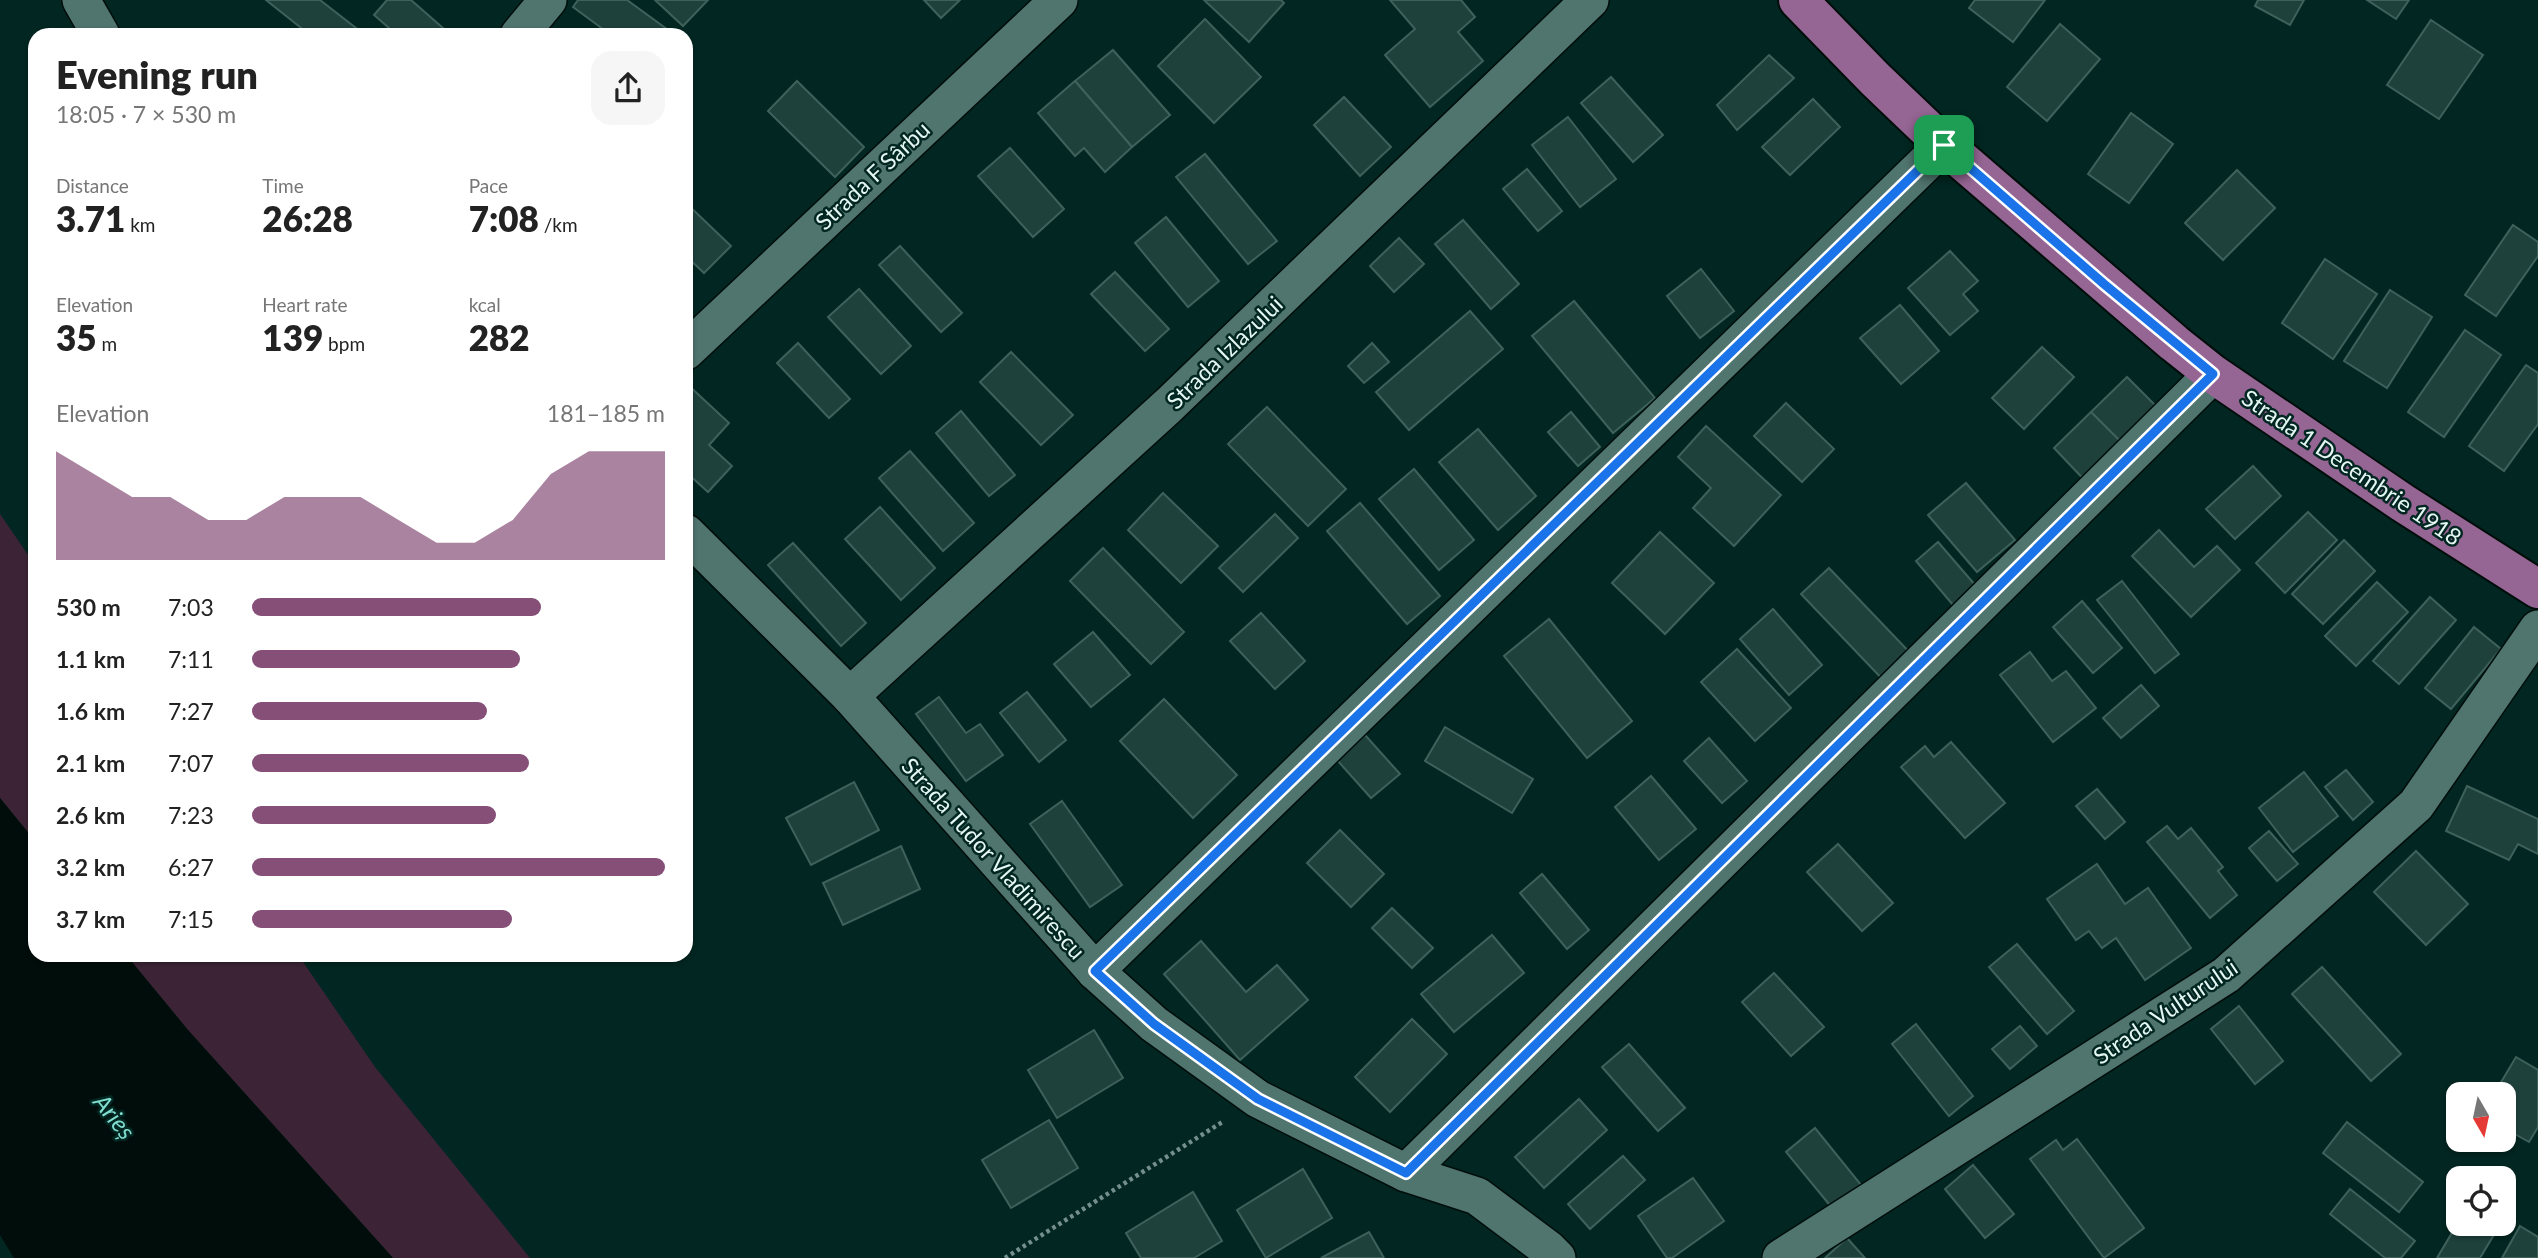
<!DOCTYPE html>
<html lang="en">
<head>
<meta charset="utf-8">
<style>
  body { margin:0; font-family:Lato,sans-serif; background:#f6f6f6; color:#222; height:100vh; display:flex; flex-direction:column; font-size:26px; white-space:nowrap }
  * { box-sizing:border-box; margin:0 }
  p { font-size:23px; color:#767676 }
  .icon { flex:none; width:38px; height:38px; fill:none; stroke:currentColor; stroke-width:2; stroke-linecap:round; stroke-linejoin:round }
  .map { position:relative; flex:1; overflow:hidden }
  .panel { position:absolute; left:28px; top:28px; width:665px; height:934px; display:flex; flex-direction:column; background:#fff; border-radius:21px; box-shadow:0 2px 5px #0004 }
  .panel>* { flex:none }
  .needle { width:46px; rotate:171deg }
  .buttons { position:absolute; left:2446px; top:1082px; display:grid; gap:14px }
  .buttons a { display:grid; place-items:center; width:70px; height:70px; border-radius:14px; background:#fff; box-shadow:0 2px 5px #0004; font-size:35px }
  .pin { position:absolute; display:grid; place-items:center; width:60px; height:60px; color:#fff; margin:-30px; border-radius:14px; box-shadow:0 4px 10px #0006 }
  .round { display:grid; place-items:center; flex:none; width:74px; height:74px; border-radius:21px; background:#f6f6f6 }
  .head { display:flex; align-items:center; justify-content:space-between; height:119px; padding:0 28px }
  h1 { font-size:38px; font-weight:800; line-height:52px }
  .metrics { display:grid; grid-template-columns:repeat(3,1fr); gap:10px; height:119px; padding:7px 28px }
  .metrics div { display:grid; align-content:center }
  .metrics b { font-size:35px; font-weight:800 }
  .metrics small { font-size:19px; font-weight:400 }
  .metrics p { font-size:19px }
  .chart { height:196px; padding:14px 28px }
  .chart p { display:flex; justify-content:space-between }
  .chart svg { width:100%; height:126px; margin-top:7px; fill:#854f78; opacity:.7 }
  ul { padding:0 28px; list-style:none; font-size:23px }
  li { display:grid; grid-template-columns:112px 84px 1fr; align-items:center; height:52px }
  li i { height:18px; border-radius:9px; background:#854f78 }
  .map>svg:first-child { display:block }
  .green { fill:#3c2436 }
  .water { fill:#000d0a }
  .building { fill:#1e413c; stroke:#3e615b; stroke-width:2 }
  .lines { fill:none; stroke-linecap:round; stroke-linejoin:round }
  .street-casing { stroke:#000e0b; stroke-width:40 }
  .primary-casing { stroke:#000e0b; stroke-width:42 }
  .path { stroke:#75908c; stroke-width:4.5; stroke-dasharray:3.5 3.5; stroke-linecap:butt }
  .street { stroke:#50746e; stroke-width:37 }
  .primary { stroke:#956593; stroke-width:38 }
  .route-casing { stroke:#fff; stroke-width:14 }
  .route { stroke:#1a73e8; stroke-width:9 }
  .labels { text-anchor:middle; dominant-baseline:central; stroke-width:5; stroke-linejoin:round; paint-order:stroke }
  .street-label { font-size:23px; fill:#e4f7f3; stroke:#022621 }
  .water-label { font-size:24px; font-style:italic; fill:#80ded0; stroke:#022621 }
</style>
</head>
<body>
<div class="map">
<svg width="2538" height="1258" viewBox="0 0 2538 1258">
  <rect width="100%" height="100%" fill="#022621"/>
  <!-- green -->
  <g class="green">
    <polygon points="0,514 35,565 35,841 0,798"/>
    <polygon points="127,956 299,956 375,1067 530,1258 393,1258 188,1030"/>
  </g>
  <!-- water -->
  <polygon class="water" points="0,798 35,841 35,956 127,956 188,1030 393,1258 14,1258 0,1235"/>
  <!-- building -->
  <g class="building">
    <polygon points="266,0 320,0 365,35 310,35"/>
    <polygon points="387,0 411,0 451,35 397,35 374,15"/>
    <polygon points="578,0 627,0 675,35 611,35 573,7"/>
    <polygon points="655,0 708,0 683,26"/>
    <polygon points="924,0 960,0 941,18"/>
    <polygon points="1204,0 1281,0 1284,3 1249,42"/>
    <polygon points="1390,0 1461,0 1475,17 1458,32 1483,61 1430,107 1385,55 1415,29"/>
    <polygon points="1975,0 2045,0 2013,42 1969,8"/>
    <polygon points="2258,0 2304,0 2290,25 2255,6"/>
    <polygon points="2367,0 2409,0 2396,19"/>
    <polygon points="1205,19 1261,77 1214,123 1158,66"/>
    <polygon points="2431,20 2483,55 2439,119 2387,85"/>
    <polygon points="2060,24 2100,59 2047,121 2007,87"/>
    <polygon points="1113,50 1170,115 1132,147 1075,81"/>
    <polygon points="1769,55 1794,78 1737,130 1717,105"/>
    <polygon points="1611,77 1663,135 1633,162 1581,103"/>
    <polygon points="797,81 864,147 835,177 768,111"/>
    <polygon points="1075,81 1132,147 1105,172 1084,148 1075,156 1038,113"/>
    <polygon points="1344,97 1391,147 1360,176 1314,125"/>
    <polygon points="1813,99 1840,127 1790,175 1762,147"/>
    <polygon points="2131,113 2173,144 2129,203 2088,174"/>
    <polygon points="1568,117 1616,179 1580,207 1532,145"/>
    <polygon points="1010,148 1064,209 1033,237 978,176"/>
    <polygon points="1205,154 1277,241 1248,264 1176,177"/>
    <polygon points="1527,169 1562,211 1538,231 1503,189"/>
    <polygon points="2237,170 2275,208 2223,260 2185,223"/>
    <polygon points="686,203 731,246 704,273 686,256"/>
    <polygon points="1166,217 1219,281 1188,307 1135,243"/>
    <polygon points="1463,220 1519,284 1491,309 1435,244"/>
    <polygon points="2513,225 2538,242 2538,256 2496,316 2465,295"/>
    <polygon points="1399,238 1424,264 1394,292 1370,266"/>
    <polygon points="900,246 962,313 941,332 879,265"/>
    <polygon points="1950,251 1978,281 1963,294 1978,311 1950,335 1908,288"/>
    <polygon points="2325,259 2377,294 2333,359 2282,323"/>
    <polygon points="1701,269 1734,311 1700,338 1667,296"/>
    <polygon points="1115,272 1169,329 1145,351 1091,294"/>
    <polygon points="859,289 911,346 881,374 828,317"/>
    <polygon points="2390,290 2432,317 2387,388 2344,361"/>
    <polygon points="1574,301 1655,398 1613,433 1532,336"/>
    <polygon points="1900,305 1939,351 1901,384 1860,338"/>
    <polygon points="1470,311 1503,349 1409,430 1376,392"/>
    <polygon points="2465,330 2501,355 2444,437 2408,412"/>
    <polygon points="798,343 850,399 829,418 777,363"/>
    <polygon points="1372,343 1389,362 1364,383 1348,366"/>
    <polygon points="2042,347 2074,377 2024,429 1992,398"/>
    <polygon points="1011,352 1073,415 1041,445 980,382"/>
    <polygon points="2526,365 2538,373 2538,424 2504,471 2469,446"/>
    <polygon points="2127,377 2166,416 2130,451 2091,412"/>
    <polygon points="686,383 729,423 709,445 732,466 708,492 686,472"/>
    <polygon points="1786,403 1834,449 1802,482 1754,436"/>
    <polygon points="1267,407 1346,489 1308,526 1228,444"/>
    <polygon points="961,411 1015,475 989,496 936,433"/>
    <polygon points="1571,412 1600,447 1578,466 1548,432"/>
    <polygon points="2091,412 2130,451 2092,488 2054,448"/>
    <polygon points="1706,426 1781,495 1734,546 1693,508 1711,488 1678,457"/>
    <polygon points="1478,429 1536,496 1498,530 1439,462"/>
    <polygon points="910,451 974,523 943,551 879,478"/>
    <polygon points="2253,466 2281,496 2235,539 2206,509"/>
    <polygon points="1414,469 1474,540 1439,570 1379,499"/>
    <polygon points="1966,483 2015,540 1977,572 1928,515"/>
    <polygon points="1163,493 1218,546 1181,583 1128,530"/>
    <polygon points="1360,503 1440,596 1407,624 1327,531"/>
    <polygon points="880,507 935,568 901,600 845,539"/>
    <polygon points="2308,512 2337,540 2285,593 2256,563"/>
    <polygon points="1275,514 1298,538 1243,592 1219,568"/>
    <polygon points="2159,530 2194,567 2217,546 2240,570 2191,617 2132,556"/>
    <polygon points="1660,532 1714,583 1665,634 1612,583"/>
    <polygon points="2344,540 2375,571 2323,624 2292,594"/>
    <polygon points="1938,542 1976,586 1953,605 1916,561"/>
    <polygon points="793,543 866,623 841,646 768,565"/>
    <polygon points="1103,548 1184,632 1151,664 1070,581"/>
    <polygon points="1829,568 1916,659 1888,685 1801,594"/>
    <polygon points="2122,581 2179,654 2155,673 2097,600"/>
    <polygon points="2377,582 2408,612 2356,666 2325,636"/>
    <polygon points="2430,597 2456,620 2399,684 2373,661"/>
    <polygon points="2082,601 2122,648 2093,673 2053,627"/>
    <polygon points="1773,609 1822,665 1789,695 1740,639"/>
    <polygon points="1261,613 1305,661 1275,689 1230,641"/>
    <polygon points="1549,619 1632,721 1587,758 1504,656"/>
    <polygon points="2474,627 2501,649 2451,709 2425,688"/>
    <polygon points="1093,632 1130,675 1091,707 1054,664"/>
    <polygon points="1737,649 1791,708 1755,741 1701,682"/>
    <polygon points="2030,652 2052,681 2066,671 2096,708 2053,742 2000,675"/>
    <polygon points="2141,685 2159,706 2121,738 2103,718"/>
    <polygon points="1027,692 1066,740 1039,762 1000,713"/>
    <polygon points="939,697 966,733 980,724 1003,755 966,781 916,714"/>
    <polygon points="1164,699 1237,775 1193,818 1120,741"/>
    <polygon points="1445,727 1533,779 1512,813 1425,761"/>
    <polygon points="1365,735 1400,774 1371,798 1337,760"/>
    <polygon points="1709,738 1747,781 1722,803 1684,761"/>
    <polygon points="1951,742 2005,803 1965,838 1901,767 1925,746 1934,757"/>
    <polygon points="2346,770 2373,802 2353,820 2325,787"/>
    <polygon points="2304,772 2338,816 2293,852 2259,808"/>
    <polygon points="1651,776 1696,829 1659,860 1615,807"/>
    <polygon points="854,782 879,830 811,865 786,818"/>
    <polygon points="2467,786 2538,819 2538,854 2518,844 2509,860 2446,831"/>
    <polygon points="2097,789 2125,822 2105,839 2076,806"/>
    <polygon points="1062,801 1122,885 1090,907 1030,824"/>
    <polygon points="2167,826 2178,839 2191,828 2223,867 2218,871 2237,895 2210,918 2147,842"/>
    <polygon points="1340,830 1384,874 1351,907 1307,863"/>
    <polygon points="2269,831 2298,864 2277,881 2249,848"/>
    <polygon points="1838,844 1893,903 1862,931 1807,872"/>
    <polygon points="901,846 920,889 843,925 823,883"/>
    <polygon points="2416,851 2468,904 2426,945 2374,892"/>
    <polygon points="2097,864 2125,904 2148,888 2191,948 2145,980 2116,938 2102,948 2089,931 2076,940 2047,899"/>
    <polygon points="1542,874 1589,930 1567,949 1520,893"/>
    <polygon points="1392,908 1433,948 1412,968 1372,928"/>
    <polygon points="1492,935 1524,973 1454,1032 1421,994"/>
    <polygon points="1201,941 1246,992 1277,965 1308,1000 1240,1060 1164,974"/>
    <polygon points="2017,944 2074,1011 2047,1034 1989,967"/>
    <polygon points="2322,967 2401,1054 2371,1081 2292,994"/>
    <polygon points="1774,973 1824,1027 1791,1056 1742,1002"/>
    <polygon points="2239,1006 2283,1061 2255,1084 2211,1029"/>
    <polygon points="1412,1019 1447,1054 1390,1112 1355,1077"/>
    <polygon points="1916,1024 1973,1096 1949,1116 1892,1044"/>
    <polygon points="2020,1026 2037,1046 2010,1069 1992,1049"/>
    <polygon points="1094,1030 1123,1078 1057,1118 1028,1070"/>
    <polygon points="1629,1044 1685,1108 1658,1131 1602,1067"/>
    <polygon points="2516,1057 2538,1070 2538,1127 2529,1142 2504,1128 2504,1094 2494,1094"/>
    <polygon points="1579,1099 1607,1130 1544,1188 1515,1157"/>
    <polygon points="1049,1120 1078,1168 1011,1208 982,1160"/>
    <polygon points="2347,1122 2423,1182 2399,1212 2323,1153"/>
    <polygon points="1815,1128 1862,1186 1833,1209 1786,1152"/>
    <polygon points="2077,1139 2144,1228 2104,1258 2030,1159 2056,1140 2063,1150"/>
    <polygon points="1623,1156 1645,1180 1590,1229 1568,1204"/>
    <polygon points="1973,1165 2014,1214 1985,1238 1945,1189"/>
    <polygon points="1303,1169 1332,1218 1266,1258 1237,1210"/>
    <polygon points="1693,1178 1724,1221 1672,1258 1667,1258 1638,1216"/>
    <polygon points="2350,1189 2415,1241 2401,1258 2385,1258 2330,1214"/>
    <polygon points="1193,1192 1222,1241 1194,1258 1141,1258 1126,1233"/>
    <polygon points="2459,1221 2459,1223 2478,1223 2495,1233 2480,1258 2437,1258"/>
    <polygon points="2520,1226 2538,1237 2538,1258 2502,1258"/>
    <polygon points="1369,1232 1384,1258 1321,1258"/>
    <polygon points="1847,1238 1865,1258 1825,1258"/>
  </g>
  <g class="lines">
    <!-- street casing -->
    <g class="street-casing">
      <g id="street">
        <polyline points="81,0 101,35"/>
        <polyline points="519,35 548,0"/>
        <polyline points="686,351 1059,0"/>
        <polyline points="686,533 850,696 1095,971 1154,1024 1258,1099 1406,1173 1477,1196 1548,1249 1557,1258"/>
        <polyline points="850,696 1169,405 1590,0"/>
        <polyline points="1095,971 1944,145"/>
        <polyline points="1406,1173 2213,374"/>
        <polyline points="1781,1258 2226,975 2416,805 2538,629"/>
      </g>
    </g>
    <!-- primary casing -->
    <g class="primary-casing">
      <polyline id="primary" points="1798,0 1875,79 1944,145 2174,343 2213,374 2403,503 2538,589"/>
    </g>
    <!-- path -->
    <polyline class="path" points="1005,1258 1224,1121"/>
    <!-- street -->
    <use href="#street" class="street"/>
    <!-- primary -->
    <use href="#primary" class="primary"/>
  </g>
  <g class="lines">
    <!-- route casing -->
    <g class="route-casing">
      <polygon id="route" points="1944,145 2104,284 2213,374 1406,1173 1258,1099 1154,1024 1095,971"/>
    </g>
    <!-- route -->
    <use href="#route" class="route"/>
  </g>
  <g class="labels">
    <!-- street labels -->
    <g class="street-label">
      <text transform="translate(872 175) rotate(-43)">Strada F Sârbu</text>
      <text transform="translate(1224 352) rotate(-44)">Strada Izlazului</text>
      <text transform="translate(2352 467) rotate(34)">Strada 1 Decembrie 1918</text>
      <text transform="translate(994 858) rotate(48)">Strada Tudor Vladimirescu</text>
      <text transform="translate(2165 1011) rotate(-34)">Strada Vulturului</text>
    </g>
    <!-- water labels -->
    <g class="water-label">
      <text transform="translate(115 1116) rotate(51)">Arieș</text>
    </g>
  </g>
</svg>
<div class="buttons">
<a><svg class="needle" viewBox="-14 -14 28 28"><path d="M0-13l5 13h-10z" fill="#e53935"/><path d="M0 13l5-13h-10z" fill="#767676"/></svg></a>
<a><svg class="icon" aria-label="locate" viewBox="0 0 24 24"><circle cx="12" cy="12" r="6"/><path d="M12 2v4M12 18v4M2 12h4M18 12h4"/></svg></a>
</div>
<div class="pin" style="left:1944px;top:145px;background:#1e9e55"><svg class="icon" aria-label="arrive" viewBox="0 0 24 24"><path d="M6 21V4h12l-3 4 3 4H6"/></svg></div>
<section class="panel">
<div class="head"><div><h1>Evening run</h1><p>18:05 · 7 × 530 m</p></div><a class="round"><svg class="icon" aria-label="share" viewBox="0 0 24 24"><path d="M12 15V3M7 8l5-5 5 5M5 13v7h14v-7"/></svg></a></div>
<div class="metrics">
<div><p>Distance</p><b>3.71<small> km</small></b></div>
<div><p>Time</p><b>26:28</b></div>
<div><p>Pace</p><b>7:08<small> /km</small></b></div>
</div>
<div class="metrics">
<div><p>Elevation</p><b>35<small> m</small></b></div>
<div><p>Heart rate</p><b>139<small> bpm</small></b></div>
<div><p>kcal</p><b>282</b></div>
</div>
<div class="chart"><p><span>Elevation</span>181–185 m</p>
<svg viewBox="0 0 160 44" preserveAspectRatio="none"><path d="M0 44V6L10 14L20 22L30 22L40 30L50 30L60 22L70 22L80 22L90 30L100 38L110 38L120 30L130 14L140 6L150 6L160 6V44z"/></svg>
</div>
<ul>
<li><b>530 m</b>7:03<i style="width:70%"></i></li>
<li><b>1.1 km</b>7:11<i style="width:65%"></i></li>
<li><b>1.6 km</b>7:27<i style="width:57%"></i></li>
<li><b>2.1 km</b>7:07<i style="width:67%"></i></li>
<li><b>2.6 km</b>7:23<i style="width:59%"></i></li>
<li><b>3.2 km</b>6:27<i style="width:100%"></i></li>
<li><b>3.7 km</b>7:15<i style="width:63%"></i></li>
</ul>
</section>
</div>
</body>
</html>
